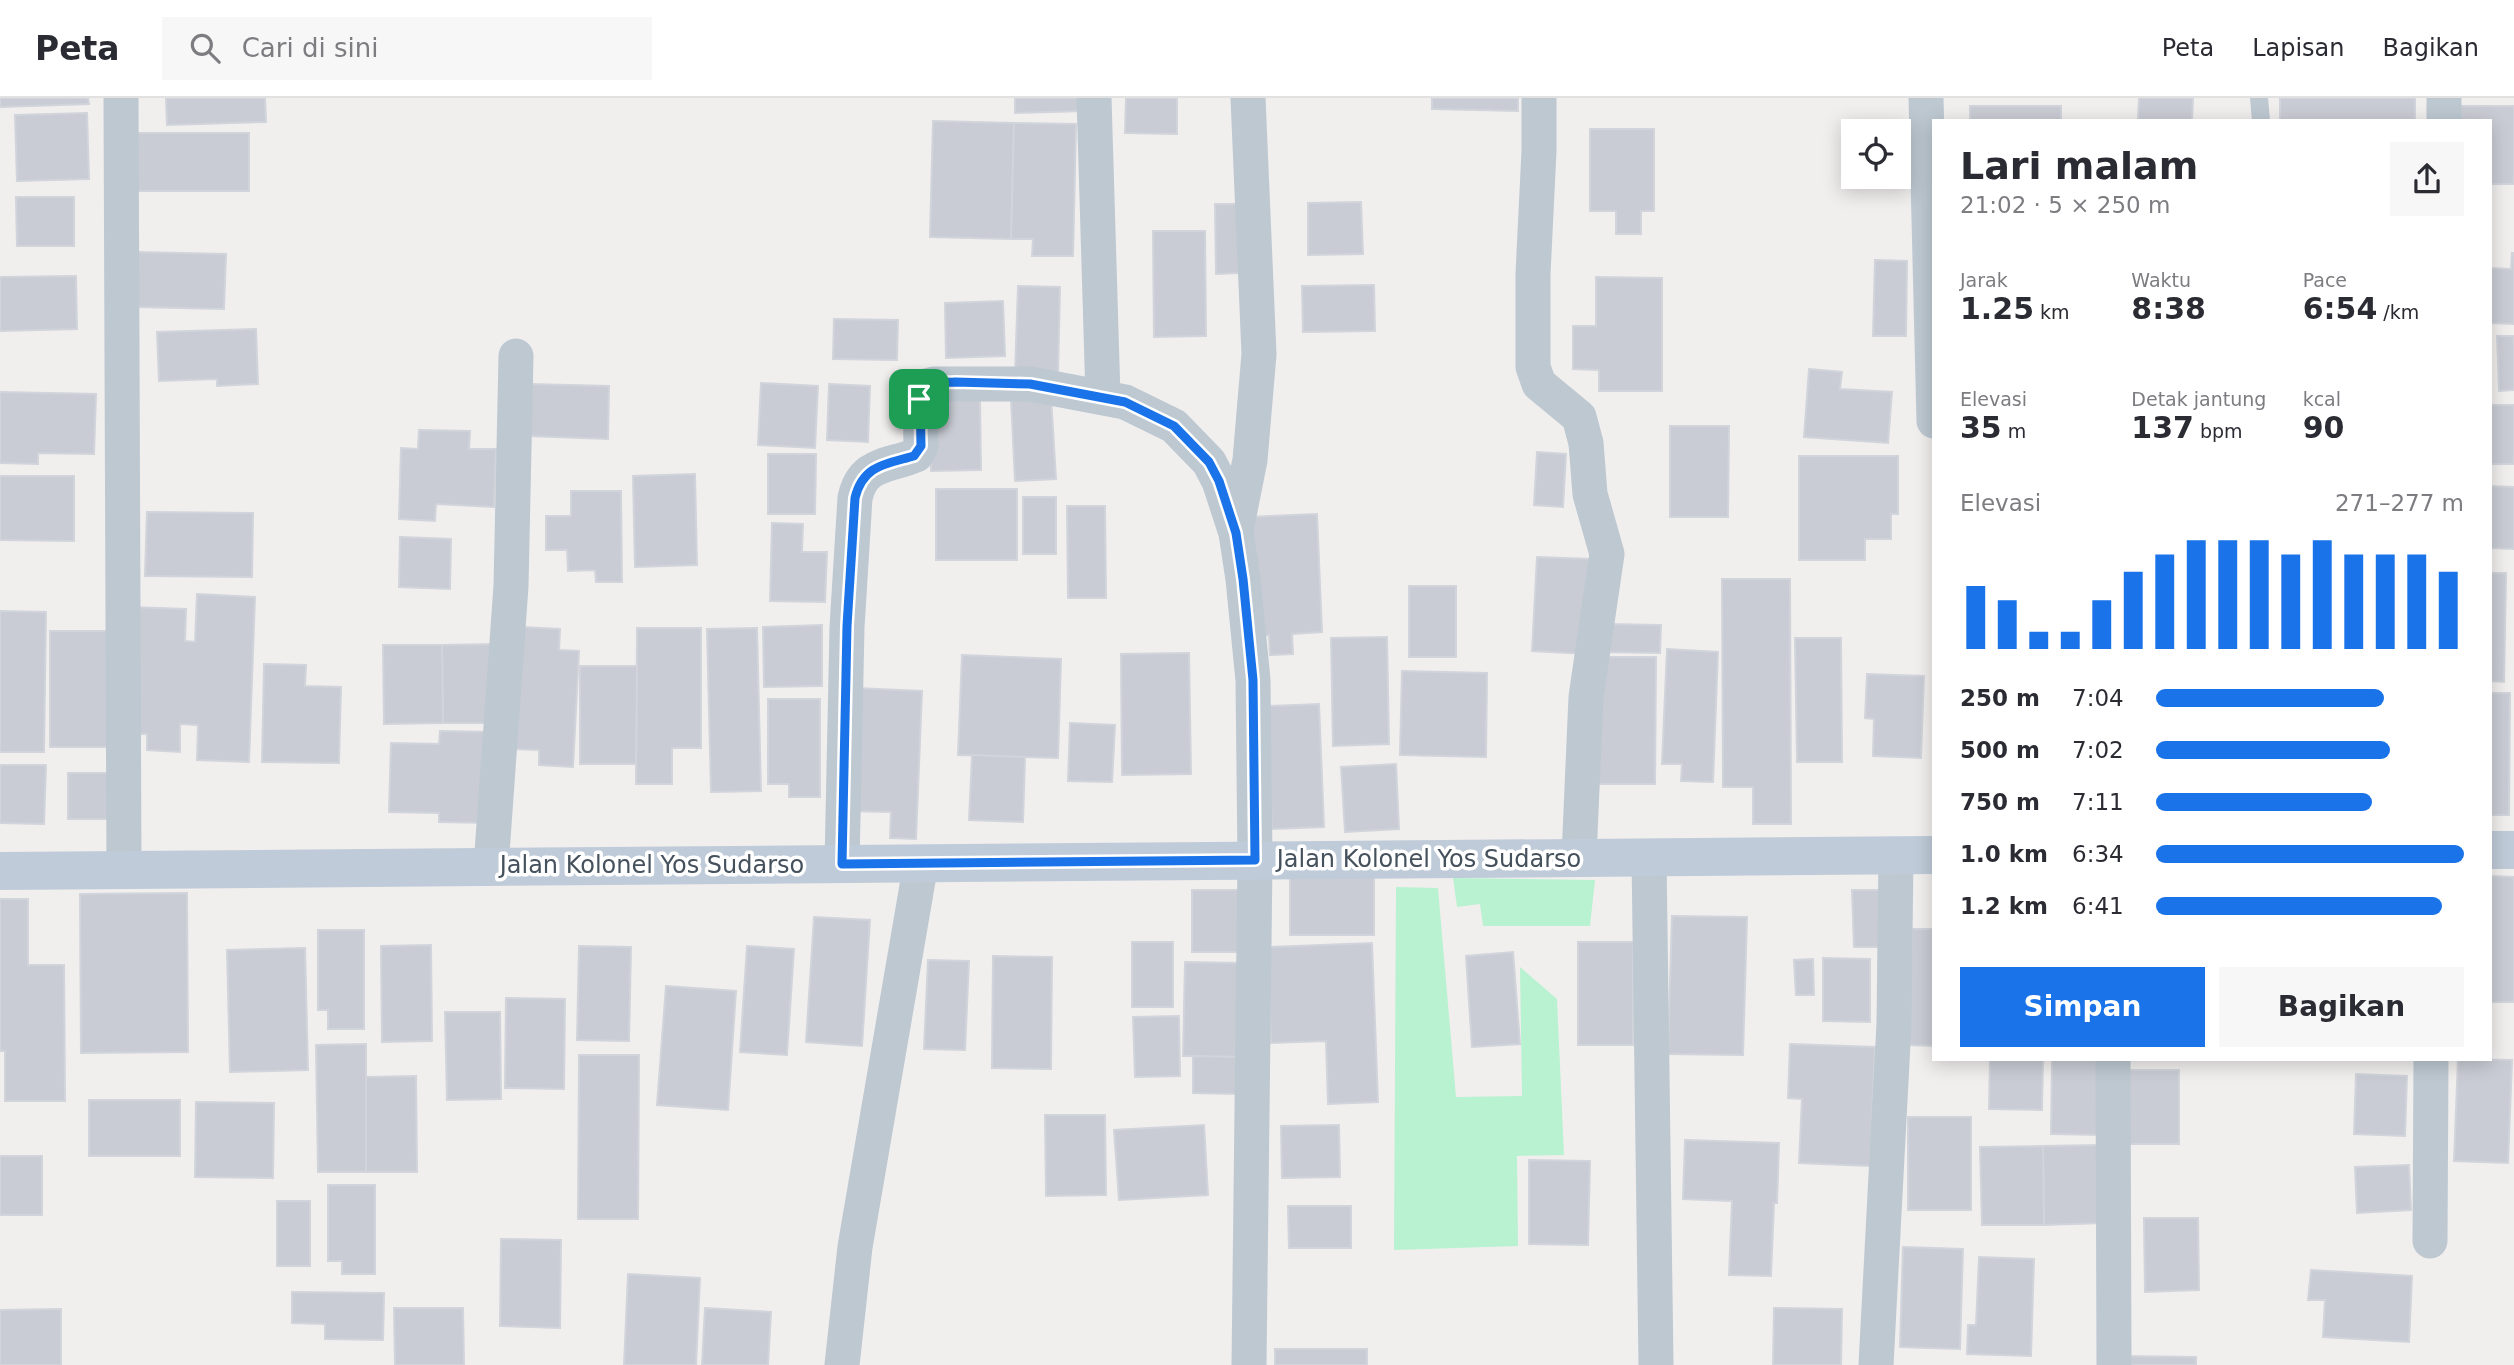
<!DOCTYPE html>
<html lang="id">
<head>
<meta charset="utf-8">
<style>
  body { margin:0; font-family:"DejaVu Sans",sans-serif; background:#f7f7f7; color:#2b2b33; height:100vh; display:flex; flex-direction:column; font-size:26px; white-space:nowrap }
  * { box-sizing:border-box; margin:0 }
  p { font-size:23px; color:#7c7c81 }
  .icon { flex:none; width:38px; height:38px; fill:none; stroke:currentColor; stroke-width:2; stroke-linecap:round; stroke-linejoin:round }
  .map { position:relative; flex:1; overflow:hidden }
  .panel { position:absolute; left:1932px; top:21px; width:560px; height:942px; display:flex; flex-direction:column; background:#fff; border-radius:0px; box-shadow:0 4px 18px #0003 }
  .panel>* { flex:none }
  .tools { position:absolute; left:1841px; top:21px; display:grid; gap:14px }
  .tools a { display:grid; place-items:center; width:70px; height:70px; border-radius:0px; background:#fff; box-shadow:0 4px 18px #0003; font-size:35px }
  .pin { position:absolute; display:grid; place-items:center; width:60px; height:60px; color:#fff; margin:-30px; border-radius:14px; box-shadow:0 4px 10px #0006 }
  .round { display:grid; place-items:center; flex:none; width:74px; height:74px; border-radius:0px; background:#f7f7f7 }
  .overview { display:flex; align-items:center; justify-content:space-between; height:119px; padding:0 28px }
  h1 { font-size:38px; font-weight:800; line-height:52px }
  .figures { display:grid; grid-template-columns:repeat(3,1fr); gap:10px; height:119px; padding:7px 28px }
  .figures div { display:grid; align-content:center }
  .figures b { font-size:30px; font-weight:800 }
  .figures small { font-size:19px; font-weight:400 }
  .figures p { font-size:19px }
  .chart { height:196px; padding:14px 28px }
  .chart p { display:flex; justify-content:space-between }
  .chart svg { width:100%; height:126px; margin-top:7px; stroke:#1a73e8; stroke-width:6 }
  .cta { display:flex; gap:14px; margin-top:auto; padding:14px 28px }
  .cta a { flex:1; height:80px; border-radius:0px; background:#1a73e8; color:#fff; font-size:28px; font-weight:800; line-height:80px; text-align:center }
  .cta a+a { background:#f7f7f7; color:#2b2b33 }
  ul { padding:0 28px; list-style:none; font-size:23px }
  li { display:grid; grid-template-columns:112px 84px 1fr; align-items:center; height:52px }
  li i { height:18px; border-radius:9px; background:#1a73e8 }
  header { display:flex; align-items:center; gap:42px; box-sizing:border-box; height:98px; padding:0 35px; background:#fff; border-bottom:2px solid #e1e1e2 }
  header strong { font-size:33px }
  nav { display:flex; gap:38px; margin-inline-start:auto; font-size:24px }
  .search { width:490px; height:63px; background:#f7f7f7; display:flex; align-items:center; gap:18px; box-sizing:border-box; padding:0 24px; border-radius:0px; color:#7c7c81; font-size:26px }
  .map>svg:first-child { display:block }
  .green { fill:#b8f2d0 }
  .building { fill:#c9ccd4; stroke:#d1d4da; stroke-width:2 }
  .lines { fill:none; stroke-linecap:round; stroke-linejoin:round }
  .lane { stroke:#bdc8d1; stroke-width:18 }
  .street { stroke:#bdc8d1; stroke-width:35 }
  .secondary { stroke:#bfcbd8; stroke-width:38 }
  .route-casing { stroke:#fff; stroke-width:14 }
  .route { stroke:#1a73e8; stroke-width:9 }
  .labels { text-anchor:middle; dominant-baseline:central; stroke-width:7; stroke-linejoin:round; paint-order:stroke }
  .street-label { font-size:24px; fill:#45515d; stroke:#fff }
</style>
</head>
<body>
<header>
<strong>Peta</strong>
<div class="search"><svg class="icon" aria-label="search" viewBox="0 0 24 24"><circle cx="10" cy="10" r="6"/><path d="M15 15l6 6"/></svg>Cari di sini</div>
<nav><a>Peta</a><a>Lapisan</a><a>Bagikan</a></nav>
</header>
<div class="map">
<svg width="2514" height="1267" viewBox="0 0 2514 1267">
  <rect width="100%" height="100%" fill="#f1eeee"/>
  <!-- green -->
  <g class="green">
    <polygon points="1453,780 1595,782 1590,828 1483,828 1480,806 1457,809"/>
    <polygon points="1396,789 1438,790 1456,999 1522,998 1520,869 1557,901 1564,1057 1517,1058 1518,1148 1394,1152"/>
  </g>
  <!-- building -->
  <g class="building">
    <polygon points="0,0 88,0 89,6 0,9"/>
    <polygon points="166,0 265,0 266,24 167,27"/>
    <polygon points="1015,0 1084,0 1084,13 1015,15"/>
    <polygon points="1126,0 1177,0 1177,36 1125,35"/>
    <polygon points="1432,0 1518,0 1518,13 1432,11"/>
    <polygon points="2139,0 2193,0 2192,23 2138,22"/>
    <rect x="2280" y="0" width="135" height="23"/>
    <rect x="1970" y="8" width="91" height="15"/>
    <polygon points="2456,8 2514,8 2514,86 2490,86 2490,23 2456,23"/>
    <polygon points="87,15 89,81 17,83 15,17"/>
    <polygon points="933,23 1014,25 1011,141 930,139"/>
    <polygon points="1014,25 1076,26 1073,158 1032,158 1033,141 1011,141"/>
    <polygon points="1590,31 1654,31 1654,113 1641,113 1641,136 1616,136 1616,113 1590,113"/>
    <rect x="135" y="35" width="114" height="58"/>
    <polygon points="16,99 74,99 74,148 17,148"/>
    <polygon points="1361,104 1363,156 1308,157 1308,105"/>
    <polygon points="1215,106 1237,106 1239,175 1216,176"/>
    <polygon points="1153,133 1205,133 1206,238 1154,239"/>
    <polygon points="137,154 226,156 224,211 136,209"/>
    <polygon points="2512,155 2514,155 2514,226 2490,225 2490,170 2511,171"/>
    <polygon points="1875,162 1907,163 1906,238 1873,238"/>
    <polygon points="76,178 77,231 0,233 0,179"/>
    <polygon points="1596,179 1662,180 1662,293 1599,293 1599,272 1573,271 1573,228 1596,228"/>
    <polygon points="1374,187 1375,233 1303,234 1302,188"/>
    <polygon points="1018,188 1060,189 1058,276 1015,275"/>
    <polygon points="1003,203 1005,258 946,260 945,205"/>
    <polygon points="834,221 898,222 897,262 833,261"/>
    <polygon points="256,231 258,286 217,288 217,281 159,283 157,234"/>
    <polygon points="2497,238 2514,238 2514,292 2499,293"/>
    <polygon points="1809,271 1842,274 1840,291 1892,294 1888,345 1804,339"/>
    <polygon points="761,285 818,288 815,350 758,347"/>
    <polygon points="529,286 609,288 608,341 528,338"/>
    <polygon points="829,286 870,288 868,344 827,342"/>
    <polygon points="0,294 96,296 94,356 38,355 38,366 0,365"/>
    <polygon points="1051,299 1056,381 1015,383 1011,301"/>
    <polygon points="980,302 981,372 931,373 930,303"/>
    <rect x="2490" y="307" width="24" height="59"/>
    <polygon points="1670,328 1729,328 1728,419 1670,419"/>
    <polygon points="419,332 470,333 469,351 496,351 494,409 436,406 435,423 399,421 401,350 418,351"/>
    <polygon points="1537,354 1566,356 1563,409 1534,407"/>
    <polygon points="768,356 816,356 815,416 768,416"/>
    <polygon points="1799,358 1898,358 1898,416 1891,416 1891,441 1865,441 1865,462 1799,462"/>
    <polygon points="695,376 697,467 635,469 633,378"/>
    <polygon points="0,378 74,378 74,443 0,442"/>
    <polygon points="2490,388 2514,389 2514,451 2490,450"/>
    <rect x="936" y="391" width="81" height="71"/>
    <polygon points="571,393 621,393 622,484 596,484 595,472 568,473 567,452 546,452 546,418 571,418"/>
    <rect x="1023" y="399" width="33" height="57"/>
    <polygon points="1067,408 1105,408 1106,500 1068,500"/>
    <polygon points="147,414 253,415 252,479 145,478"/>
    <polygon points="1317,416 1322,534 1292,536 1293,556 1270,557 1269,537 1255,538 1250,419"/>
    <polygon points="772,425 803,426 802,454 827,454 825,504 770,503"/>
    <polygon points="400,439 451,441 450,491 399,489"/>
    <polygon points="1537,459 1591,461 1587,556 1532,553"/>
    <polygon points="2490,475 2506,475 2504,584 2490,583"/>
    <polygon points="1722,481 1790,481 1791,726 1753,726 1753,689 1723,689"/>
    <rect x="1409" y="488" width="47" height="71"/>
    <polygon points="197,496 255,499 249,664 197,662 198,627 180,626 180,654 147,652 147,636 124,636 130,509 186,511 185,543 195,544"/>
    <polygon points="0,513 46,514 44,654 0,654"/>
    <polygon points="1604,526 1661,527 1660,555 1603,554"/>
    <polygon points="822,527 822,588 764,589 763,529"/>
    <polygon points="522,529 560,531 559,552 579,553 573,669 539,667 539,652 516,651"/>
    <polygon points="637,530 701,530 701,650 672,650 672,686 636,686"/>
    <polygon points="757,530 761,693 711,694 707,531"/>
    <rect x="50" y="533" width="59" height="116"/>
    <polygon points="1387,539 1389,646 1333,648 1331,540"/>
    <polygon points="1795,540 1841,540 1842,664 1797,664"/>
    <polygon points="497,546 498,625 443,625 442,547"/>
    <polygon points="383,547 442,547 443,625 384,626"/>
    <polygon points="1667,551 1718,554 1713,684 1681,683 1682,666 1662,666"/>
    <polygon points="1189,555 1191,676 1122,677 1121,556"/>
    <polygon points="962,557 1061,561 1058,660 958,657"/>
    <polygon points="1595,559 1656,559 1655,686 1593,686"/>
    <polygon points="264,566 306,567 305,588 341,589 339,665 262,664"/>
    <polygon points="580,568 637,568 636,666 580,666"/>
    <polygon points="1402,573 1487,575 1486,659 1400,657"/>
    <polygon points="1867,576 1924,578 1921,660 1873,658 1874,621 1865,620"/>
    <polygon points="855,590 922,593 916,741 890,740 891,714 849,713"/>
    <polygon points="2490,595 2510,595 2509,717 2490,717"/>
    <polygon points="768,601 820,601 820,699 789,699 789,686 768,686"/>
    <polygon points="1319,606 1324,729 1272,731 1267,608"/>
    <polygon points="1070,625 1115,627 1112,684 1068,683"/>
    <polygon points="440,633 493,634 491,725 439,724 439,715 389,714 391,645 439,646"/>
    <polygon points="972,657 1025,659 1023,724 969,722"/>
    <polygon points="1396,666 1399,731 1345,734 1341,669"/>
    <polygon points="0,667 46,667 44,726 0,725"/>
    <rect x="68" y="675" width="46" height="46"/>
    <rect x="1290" y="778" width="84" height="59"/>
    <polygon points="2490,778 2514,779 2514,904 2490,904"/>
    <rect x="1192" y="792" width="47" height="62"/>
    <polygon points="1852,792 1879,792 1880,849 1854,849"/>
    <polygon points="187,795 188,954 81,955 80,796"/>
    <polygon points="0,801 28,801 28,867 64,867 65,1003 5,1003 5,953 0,953"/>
    <polygon points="1672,818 1747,819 1743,957 1668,956"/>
    <polygon points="814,819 870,822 862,948 806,944"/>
    <polygon points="1912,831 1934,831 1934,948 1909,947"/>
    <polygon points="318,832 364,832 364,931 328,931 328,912 318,912"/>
    <rect x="1132" y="844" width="41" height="65"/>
    <rect x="1578" y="844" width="55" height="103"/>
    <polygon points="1372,845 1378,1004 1328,1006 1326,943 1271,945 1268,849"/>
    <polygon points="431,847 432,943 382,944 381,848"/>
    <polygon points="579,848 631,849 629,943 577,942"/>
    <polygon points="747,848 794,851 787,957 740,954"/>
    <polygon points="305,850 308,972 230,974 227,852"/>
    <polygon points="1513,854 1520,946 1472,949 1466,858"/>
    <polygon points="993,858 1052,859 1051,971 992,970"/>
    <polygon points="1823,860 1870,861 1870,924 1823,923"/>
    <polygon points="1813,861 1814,897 1796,897 1794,862"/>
    <polygon points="928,862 969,863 965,952 924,951"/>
    <polygon points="1185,864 1239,865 1238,959 1183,958"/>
    <polygon points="666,888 736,893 728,1012 657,1007"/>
    <polygon points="506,900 565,901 564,991 505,990"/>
    <polygon points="445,914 500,914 501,1001 447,1002"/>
    <polygon points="1179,918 1180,978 1135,979 1133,919"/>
    <polygon points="366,946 366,1074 318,1074 316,947"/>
    <polygon points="1790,946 1875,949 1870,1068 1799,1065 1802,1001 1788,1000"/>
    <polygon points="579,957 639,957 638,1121 578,1121"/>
    <polygon points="1193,958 1238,959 1238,996 1193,995"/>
    <polygon points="1990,961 2043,961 2042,1012 1989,1011"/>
    <polygon points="2052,961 2107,961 2105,1037 2051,1036"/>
    <polygon points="2458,961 2512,962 2508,1065 2454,1063"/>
    <polygon points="2127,972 2179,972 2179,1046 2126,1046"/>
    <polygon points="2356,976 2407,978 2405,1038 2354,1036"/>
    <polygon points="416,978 417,1074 366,1074 366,979"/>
    <rect x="89" y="1002" width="91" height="56"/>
    <polygon points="196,1004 274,1005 273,1080 195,1079"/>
    <polygon points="1045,1017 1105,1017 1106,1097 1046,1098"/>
    <rect x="1908" y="1019" width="63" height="93"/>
    <polygon points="1204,1027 1208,1097 1119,1102 1114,1032"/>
    <polygon points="1339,1027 1340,1079 1282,1080 1281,1028"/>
    <polygon points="1685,1042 1779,1045 1777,1105 1774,1105 1771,1178 1729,1177 1732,1103 1683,1101"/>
    <polygon points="2101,1047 2102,1125 2044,1127 2043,1048"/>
    <polygon points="2043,1048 2044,1127 1982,1127 1980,1049"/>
    <rect x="0" y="1058" width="42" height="59"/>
    <polygon points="1529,1062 1590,1063 1588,1147 1529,1146"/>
    <polygon points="2409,1067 2411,1112 2357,1115 2355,1069"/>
    <polygon points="328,1087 375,1087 375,1176 342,1176 342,1163 328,1163"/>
    <rect x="277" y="1103" width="33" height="65"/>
    <polygon points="1288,1108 1351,1108 1351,1150 1289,1150"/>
    <polygon points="2144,1120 2198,1120 2199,1192 2145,1194"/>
    <polygon points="501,1141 561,1142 560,1230 500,1228"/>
    <polygon points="1903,1149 1963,1151 1960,1251 1900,1249"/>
    <polygon points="1979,1159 2034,1161 2031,1258 1967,1256 1968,1227 1976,1227"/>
    <polygon points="2311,1172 2412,1178 2409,1244 2323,1239 2325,1202 2308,1202"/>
    <polygon points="628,1176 700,1180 696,1267 624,1267"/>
    <polygon points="292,1194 384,1195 383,1242 325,1241 325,1226 292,1225"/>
    <polygon points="394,1210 463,1210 464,1267 395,1267"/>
    <polygon points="705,1210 771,1214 768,1267 702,1267"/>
    <polygon points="1774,1210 1842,1211 1841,1267 1773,1267"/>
    <polygon points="61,1211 61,1267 0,1267 0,1212"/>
    <rect x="1275" y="1251" width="92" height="16"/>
    <polygon points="2121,1258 2196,1259 2196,1267 2121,1267"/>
  </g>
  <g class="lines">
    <!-- lane -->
    <polyline class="lane" points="2259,0 2261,23"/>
    <!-- street -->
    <g class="street">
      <polyline points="121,0 124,772"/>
      <polyline points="1094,0 1103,299"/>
      <polyline points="1539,0 1539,53 1533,176 1533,269 1539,286 1579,319 1586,345 1590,396 1607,456 1586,599 1579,759"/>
      <polyline points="1926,0 1934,323"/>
      <polyline points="2444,0 2444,23"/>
      <polyline points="1236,432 1250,362 1259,256 1248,0"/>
      <polyline points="1649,759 1656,1267"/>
      <path d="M 842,766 L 847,529 L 855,400 C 863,364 888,369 916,357 L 921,348 L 920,294 L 926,288 L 934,286 L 1030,286 L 1125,304 L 1174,328 L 1209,364 L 1219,383 L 1236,435 L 1243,481 L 1253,582 L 1255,762 L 1249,1267"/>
      <polyline points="491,769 511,488 516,258"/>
      <polyline points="2113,961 2114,1267"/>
      <polyline points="2430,1143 2431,961"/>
      <polyline points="842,1267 855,1149 921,765"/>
      <polyline points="1876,1267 1894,926 1896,757"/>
    </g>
    <!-- secondary -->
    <g class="secondary">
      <polyline points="2490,752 2514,752"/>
      <polyline points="0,773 1934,757"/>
    </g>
  </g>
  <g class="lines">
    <!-- route casing -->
    <g class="route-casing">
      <path id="route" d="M 955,284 L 1030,286 L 1125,304 L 1174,328 L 1209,364 L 1219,383 L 1236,435 L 1243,481 L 1253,582 L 1255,762 L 842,766 L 847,528 L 855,400 C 863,367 886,366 914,358 L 921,348 L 920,294 C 930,284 942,285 955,284 Z"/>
    </g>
    <!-- route -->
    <use href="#route" class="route"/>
  </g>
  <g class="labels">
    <!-- street labels -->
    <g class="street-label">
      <text x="1429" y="761">Jalan Kolonel Yos Sudarso</text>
      <text x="652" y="767">Jalan Kolonel Yos Sudarso</text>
    </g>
  </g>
</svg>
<div class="tools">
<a><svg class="icon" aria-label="locate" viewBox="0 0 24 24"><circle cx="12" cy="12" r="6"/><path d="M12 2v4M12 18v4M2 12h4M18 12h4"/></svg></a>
</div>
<div class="pin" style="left:919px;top:301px;background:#1e9e55"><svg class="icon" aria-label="arrive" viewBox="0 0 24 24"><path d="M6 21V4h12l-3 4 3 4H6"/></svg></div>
<section class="panel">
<div class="overview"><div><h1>Lari malam</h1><p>21:02 · 5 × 250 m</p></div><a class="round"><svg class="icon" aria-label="share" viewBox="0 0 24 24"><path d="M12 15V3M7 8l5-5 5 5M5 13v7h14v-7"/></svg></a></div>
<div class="figures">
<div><p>Jarak</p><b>1.25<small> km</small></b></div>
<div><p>Waktu</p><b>8:38</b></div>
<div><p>Pace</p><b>6:54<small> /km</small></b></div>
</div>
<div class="figures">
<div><p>Elevasi</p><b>35<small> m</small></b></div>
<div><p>Detak jantung</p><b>137<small> bpm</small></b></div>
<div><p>kcal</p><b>90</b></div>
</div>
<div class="chart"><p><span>Elevasi</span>271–277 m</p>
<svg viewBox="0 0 160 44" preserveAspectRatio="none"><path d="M5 44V22M15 44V27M25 44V38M35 44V38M45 44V27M55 44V17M65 44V11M75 44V6M85 44V6M95 44V6M105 44V11M115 44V6M125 44V11M135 44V11M145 44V11M155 44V17"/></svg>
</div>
<ul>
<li><b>250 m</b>7:04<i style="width:74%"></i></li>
<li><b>500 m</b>7:02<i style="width:76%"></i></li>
<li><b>750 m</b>7:11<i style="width:70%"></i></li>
<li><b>1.0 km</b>6:34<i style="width:100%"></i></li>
<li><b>1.2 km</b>6:41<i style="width:93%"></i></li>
</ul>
<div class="cta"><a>Simpan</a><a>Bagikan</a></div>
</section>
</div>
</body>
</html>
